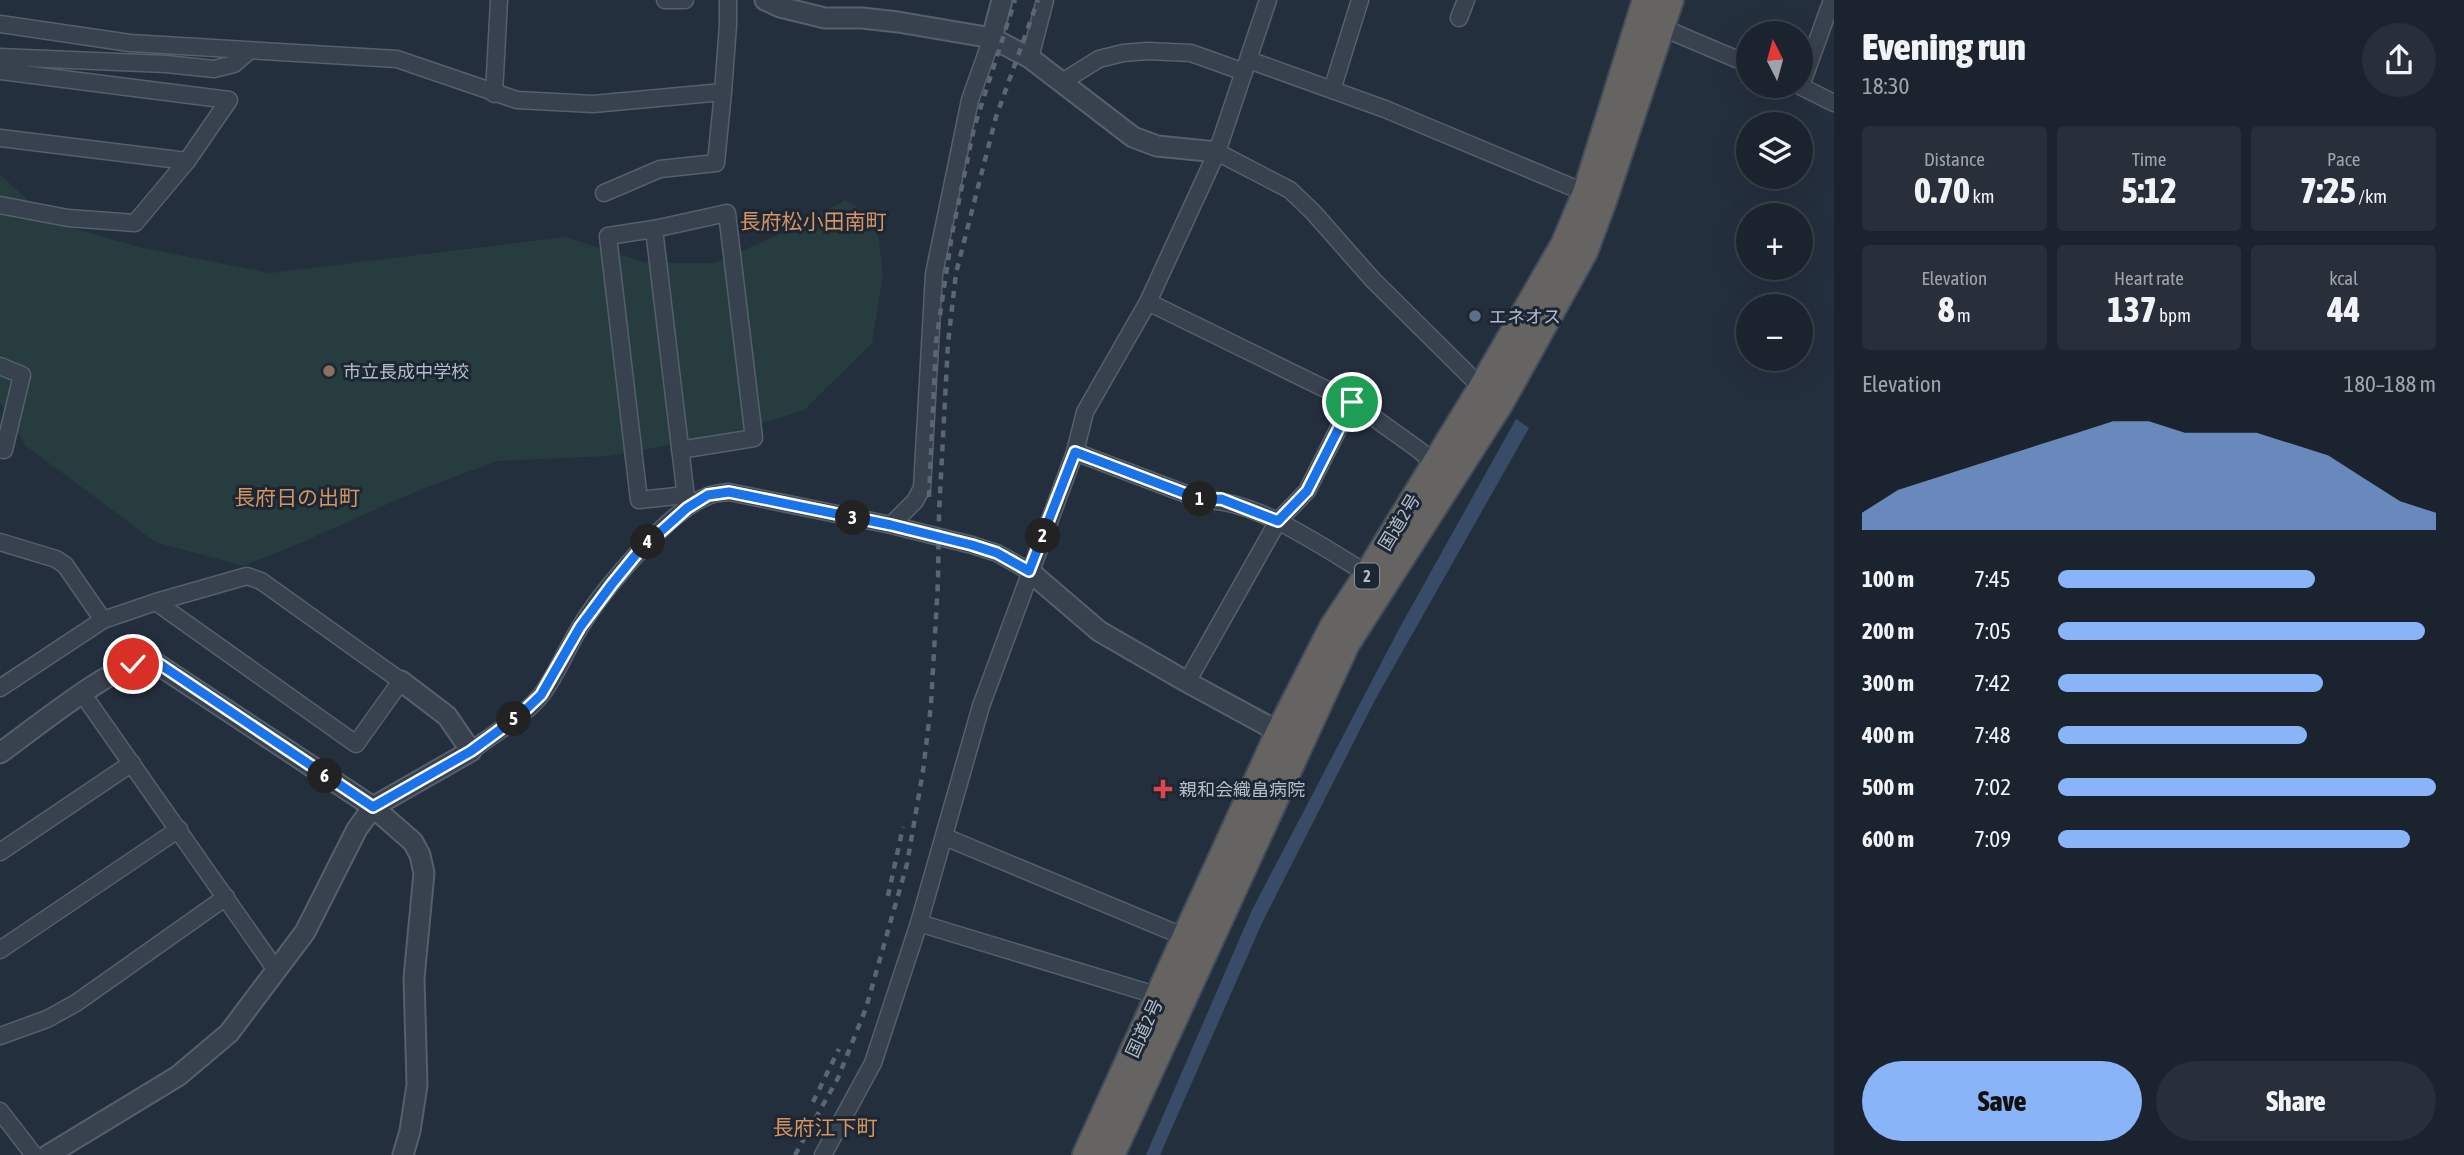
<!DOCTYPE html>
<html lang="en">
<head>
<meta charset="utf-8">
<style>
  body { margin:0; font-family:"Asap Condensed","Noto Sans JP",sans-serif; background:#282f3a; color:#f1f3f6; height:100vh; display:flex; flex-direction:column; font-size:26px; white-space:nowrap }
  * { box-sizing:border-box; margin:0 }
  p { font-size:23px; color:#a0a4aa }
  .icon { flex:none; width:38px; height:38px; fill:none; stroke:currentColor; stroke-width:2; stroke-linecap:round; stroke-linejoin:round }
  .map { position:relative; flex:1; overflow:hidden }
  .drawer { display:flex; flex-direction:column; background:#1b232e; width:630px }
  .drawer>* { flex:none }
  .needle { width:46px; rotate:354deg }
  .tools { position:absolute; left:1736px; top:21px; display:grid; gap:14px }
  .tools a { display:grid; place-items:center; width:77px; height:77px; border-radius:50%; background:#1b232e; box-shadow:0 7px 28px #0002,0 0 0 2px #39404a; font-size:35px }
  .pin { position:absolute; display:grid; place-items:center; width:60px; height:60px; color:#fff; margin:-30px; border:4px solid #fff; border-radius:50%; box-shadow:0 2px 7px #0007 }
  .km { position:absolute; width:35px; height:35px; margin:-18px; border-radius:50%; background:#222; color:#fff; font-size:19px; line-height:35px; text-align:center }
  .round { display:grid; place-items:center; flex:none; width:74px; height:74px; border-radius:37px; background:#282f3a }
  .head { display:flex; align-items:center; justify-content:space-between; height:119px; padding:0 28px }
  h1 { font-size:38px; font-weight:800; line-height:52px }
  .stats { display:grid; grid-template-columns:repeat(3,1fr); gap:10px; height:119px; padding:7px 28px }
  .stats div { display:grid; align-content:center; border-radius:7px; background:#282f3a; text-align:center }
  .stats b { font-size:35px; font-weight:800 }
  .stats small { font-size:19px; font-weight:400 }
  .stats p { font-size:19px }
  .chart { height:196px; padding:14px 28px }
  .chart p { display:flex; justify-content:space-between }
  .chart svg { width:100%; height:126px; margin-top:7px; fill:#8ab4f8; opacity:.7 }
  .primary-button { display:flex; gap:14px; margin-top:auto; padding:14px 28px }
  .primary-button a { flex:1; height:80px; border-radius:42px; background:#8ab4f8; color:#111; font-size:28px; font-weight:800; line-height:80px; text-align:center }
  .primary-button a+a { background:#282f3a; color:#f1f3f6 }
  ul { padding:0 28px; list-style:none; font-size:23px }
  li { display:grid; grid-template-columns:112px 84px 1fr; align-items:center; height:52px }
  li i { height:18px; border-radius:9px; background:#8ab4f8 }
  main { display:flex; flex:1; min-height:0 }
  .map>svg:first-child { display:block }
  .green { fill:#263c3f }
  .water { fill:#394c67 }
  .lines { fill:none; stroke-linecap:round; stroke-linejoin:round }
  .minor-casing { stroke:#565f6c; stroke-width:19 }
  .tertiary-casing { stroke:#565f6c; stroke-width:23 }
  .trunk-casing { stroke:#434c59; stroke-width:30 }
  .minor { stroke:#38414e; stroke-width:16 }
  .tertiary { stroke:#38414e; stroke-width:19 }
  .trunk { stroke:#656462; stroke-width:26 }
  .rail { stroke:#5a6575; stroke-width:4.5; stroke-dasharray:7 7; stroke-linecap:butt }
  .route-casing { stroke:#fff; stroke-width:14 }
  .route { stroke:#1a73e8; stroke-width:9 }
  .service-dot { fill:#5c6f8a; stroke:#1d2633; stroke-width:2.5 }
  .education-dot { fill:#8d6e63; stroke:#1d2633; stroke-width:2.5 }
  .health-dot { fill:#e0444e; stroke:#1d2633; stroke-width:2.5 }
  .labels { text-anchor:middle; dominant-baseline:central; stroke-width:6; stroke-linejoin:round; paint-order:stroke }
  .shield { fill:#1d2633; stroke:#878f9c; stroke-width:2 }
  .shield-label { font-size:16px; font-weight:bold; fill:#b4bcc9 }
  .poi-label { font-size:18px; fill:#b4bcc9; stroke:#1d2633; text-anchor:start }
  .street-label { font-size:18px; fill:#b4bcc9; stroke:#1d2633 }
  .quarter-label { font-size:21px; fill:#d59563; stroke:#1d2633 }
</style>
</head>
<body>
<main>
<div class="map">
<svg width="1834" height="1155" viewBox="0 0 1834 1155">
  <rect width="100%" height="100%" fill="#242f3e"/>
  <!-- green -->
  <polygon class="green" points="0,174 49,221 139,247 270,273 565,237 647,263 715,263 802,224 845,200 876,218 883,275 872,343 804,410 720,436 610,456 497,461 417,491 298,544 243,566 155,542 25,445 0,402"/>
  <!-- water -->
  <polygon class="water" points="1516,419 1529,428 1375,700 1262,923 1160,1155 1146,1155 1252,910 1399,629"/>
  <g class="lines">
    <!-- minor casing -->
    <g class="minor-casing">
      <g id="minor">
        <polyline points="665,0 685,0"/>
        <polyline points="1459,18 1466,0"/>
        <polyline points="0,24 130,43 397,59 517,100 593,104 723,92 728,25 728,0"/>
        <polyline points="1656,25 1748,64"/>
        <polyline points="0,57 166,64 214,69 234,64 249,51"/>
        <polyline points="1030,58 1045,0"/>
        <polyline points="1249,60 1385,109 1586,193"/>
        <polyline points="0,71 229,100 187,161 135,223 68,218 0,205"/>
        <polyline points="1062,82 1099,59 1123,53 1147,51 1191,53 1244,72"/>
        <polyline points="1800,86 1834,103"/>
        <polyline points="1801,86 1832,0"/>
        <polyline points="1332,90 1360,0"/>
        <polyline points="494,94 499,0"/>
        <polyline points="0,138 187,161"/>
        <polyline points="1217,152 1290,190 1313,212 1373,280 1487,393"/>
        <polyline points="604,193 660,169 716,163 723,92"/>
        <polyline points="654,229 687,506"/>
        <polyline points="1148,302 1352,402 1419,450 1435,464"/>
        <polyline points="0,366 22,375 4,450 0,449"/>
        <polyline points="680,450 754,438 727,213 654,229 608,236 639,500 686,495"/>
        <path d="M 1075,452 L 1202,500 C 1256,499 1322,547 1368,574"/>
        <polyline points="891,525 915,501 922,488 934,274 970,100 992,38"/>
        <polyline points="0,542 56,559 65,565 103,620"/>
        <polyline points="1187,682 1278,521 1307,491 1352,402"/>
        <polyline points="0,688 103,620 156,602 247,576 261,581 401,681 356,744 156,602"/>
        <polyline points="82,693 276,970"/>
        <path d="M 471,751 C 494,733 524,717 542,694 C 557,674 566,650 579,629 C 601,592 668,511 708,496 C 714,493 722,493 729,492 L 891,525 L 972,545 L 997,553 L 1029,571"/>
        <polyline points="945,837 1185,937"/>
        <polyline points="0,852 132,763"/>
        <polyline points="919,923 1159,996"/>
        <polyline points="0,950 179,829"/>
        <polyline points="0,1036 47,1019 76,1003 226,897"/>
        <polyline points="0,1111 34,1155"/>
        <polyline points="823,1155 873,1063 919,923 981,706 1075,452 1085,412 1148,302 1217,152 1268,0"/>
      </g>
    </g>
    <!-- tertiary casing -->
    <g class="tertiary-casing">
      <g id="tertiary">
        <polyline points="765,0 780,7 825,18 862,18 898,22 992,38 1030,58 1133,137 1157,146 1217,152"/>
        <polyline points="992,38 1002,0"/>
        <polyline points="1029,571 1099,631 1187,682 1290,738"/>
        <path d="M 0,753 C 27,734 123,656 151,660 L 373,807 L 413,842 L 420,855 L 424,873 L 414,978 L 417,1085 L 410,1131 L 403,1155"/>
        <polyline points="48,1155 178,1076 229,1033 305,932 357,829 373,807 471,751 447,716 401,681"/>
      </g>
    </g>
    <!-- trunk casing -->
    <g class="trunk-casing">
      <g id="trunk">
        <polyline points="1086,1155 1279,733 1333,627 1368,574 1481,389 1564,245 1586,193 1646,0"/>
        <polyline points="1111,1155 1346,644 1500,403 1584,252 1603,201 1670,0"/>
      </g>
    </g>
    <!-- minor -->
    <use href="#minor" class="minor"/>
    <!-- tertiary -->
    <use href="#tertiary" class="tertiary"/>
    <!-- trunk -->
    <use href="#trunk" class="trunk"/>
    <!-- rail -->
    <g class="rail">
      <polyline points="929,497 936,342 952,234 974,128 1015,0"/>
      <polyline points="888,896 903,827"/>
      <polyline points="813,1102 839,1049"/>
      <polyline points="795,1155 838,1078 866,1008 907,864 923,771 931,705 938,581 939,513 948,343 956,273 996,117 1038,0"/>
    </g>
  </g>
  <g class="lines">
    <!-- route casing -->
    <g class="route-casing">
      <polyline id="route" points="133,664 144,659 158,663 373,807 471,751 520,715 541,695 580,627 612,584 639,551 687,508 708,495 729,492 891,525 972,545 997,553 1029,571 1075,452 1202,500 1221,499 1278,521 1307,491 1352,402"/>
    </g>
    <!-- route -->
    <use href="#route" class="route"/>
  </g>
  <!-- markers -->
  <circle class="service-dot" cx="1475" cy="316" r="7"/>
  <circle class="education-dot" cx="329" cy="371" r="7"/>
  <path class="health-dot" d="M1159.5 778.5h7v7h7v7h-7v7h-7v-7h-7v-7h7z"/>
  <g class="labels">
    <!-- shield labels -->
    <rect class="shield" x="1355" y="563.5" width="24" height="25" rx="5"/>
    <g class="shield-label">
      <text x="1367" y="576">2</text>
    </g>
    <!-- poi labels -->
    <g class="poi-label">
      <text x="1489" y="316">エネオス</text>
      <text x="343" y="371">市立長成中学校</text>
      <text x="1179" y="789">親和会織畠病院</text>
    </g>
    <!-- street labels -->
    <g class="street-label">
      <text transform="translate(1399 522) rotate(-59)">国道2号</text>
      <text transform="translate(1144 1028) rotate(-65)">国道2号</text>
    </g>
    <!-- quarter labels -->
    <g class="quarter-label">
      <text x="813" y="221">長府松小田南町</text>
      <text x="297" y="497">長府日の出町</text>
      <text x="825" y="1127">長府江下町</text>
    </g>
  </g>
</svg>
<div class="tools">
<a><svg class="needle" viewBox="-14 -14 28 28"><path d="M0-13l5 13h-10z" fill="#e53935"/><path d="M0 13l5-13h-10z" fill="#a0a4aa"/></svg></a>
<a><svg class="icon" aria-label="layers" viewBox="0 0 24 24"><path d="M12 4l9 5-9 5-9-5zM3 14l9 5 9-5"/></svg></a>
<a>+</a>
<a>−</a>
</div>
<div class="pin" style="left:1352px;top:402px;background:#1e9e55"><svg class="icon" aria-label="arrive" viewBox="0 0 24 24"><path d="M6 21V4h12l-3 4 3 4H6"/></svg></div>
<div class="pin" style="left:133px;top:664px;background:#d93025"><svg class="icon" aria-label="check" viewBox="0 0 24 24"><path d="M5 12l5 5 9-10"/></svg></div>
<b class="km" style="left:1200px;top:499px">1</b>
<b class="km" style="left:1043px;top:536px">2</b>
<b class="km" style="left:853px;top:518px">3</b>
<b class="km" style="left:648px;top:542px">4</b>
<b class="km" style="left:514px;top:719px">5</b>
<b class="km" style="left:325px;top:776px">6</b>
</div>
<section class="drawer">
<div class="head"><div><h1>Evening run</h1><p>18:30</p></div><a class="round"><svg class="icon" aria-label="share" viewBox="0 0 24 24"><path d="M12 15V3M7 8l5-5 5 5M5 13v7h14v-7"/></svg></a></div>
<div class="stats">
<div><p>Distance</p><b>0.70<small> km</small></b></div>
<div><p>Time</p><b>5:12</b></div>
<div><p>Pace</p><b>7:25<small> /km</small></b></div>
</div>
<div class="stats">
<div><p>Elevation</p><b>8<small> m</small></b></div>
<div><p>Heart rate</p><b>137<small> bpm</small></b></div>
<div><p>kcal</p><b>44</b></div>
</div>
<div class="chart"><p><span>Elevation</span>180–188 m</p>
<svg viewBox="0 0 160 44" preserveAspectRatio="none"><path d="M0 44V38L10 30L20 26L30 22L40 18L50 14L60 10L70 6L80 6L90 10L100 10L110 10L120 14L130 18L140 26L150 34L160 38V44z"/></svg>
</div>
<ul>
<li><b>100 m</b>7:45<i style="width:68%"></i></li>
<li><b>200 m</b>7:05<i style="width:97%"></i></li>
<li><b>300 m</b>7:42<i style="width:70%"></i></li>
<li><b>400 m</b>7:48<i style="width:66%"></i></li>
<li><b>500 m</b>7:02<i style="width:100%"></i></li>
<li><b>600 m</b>7:09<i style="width:93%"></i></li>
</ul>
<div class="primary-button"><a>Save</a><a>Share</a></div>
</section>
</main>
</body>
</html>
